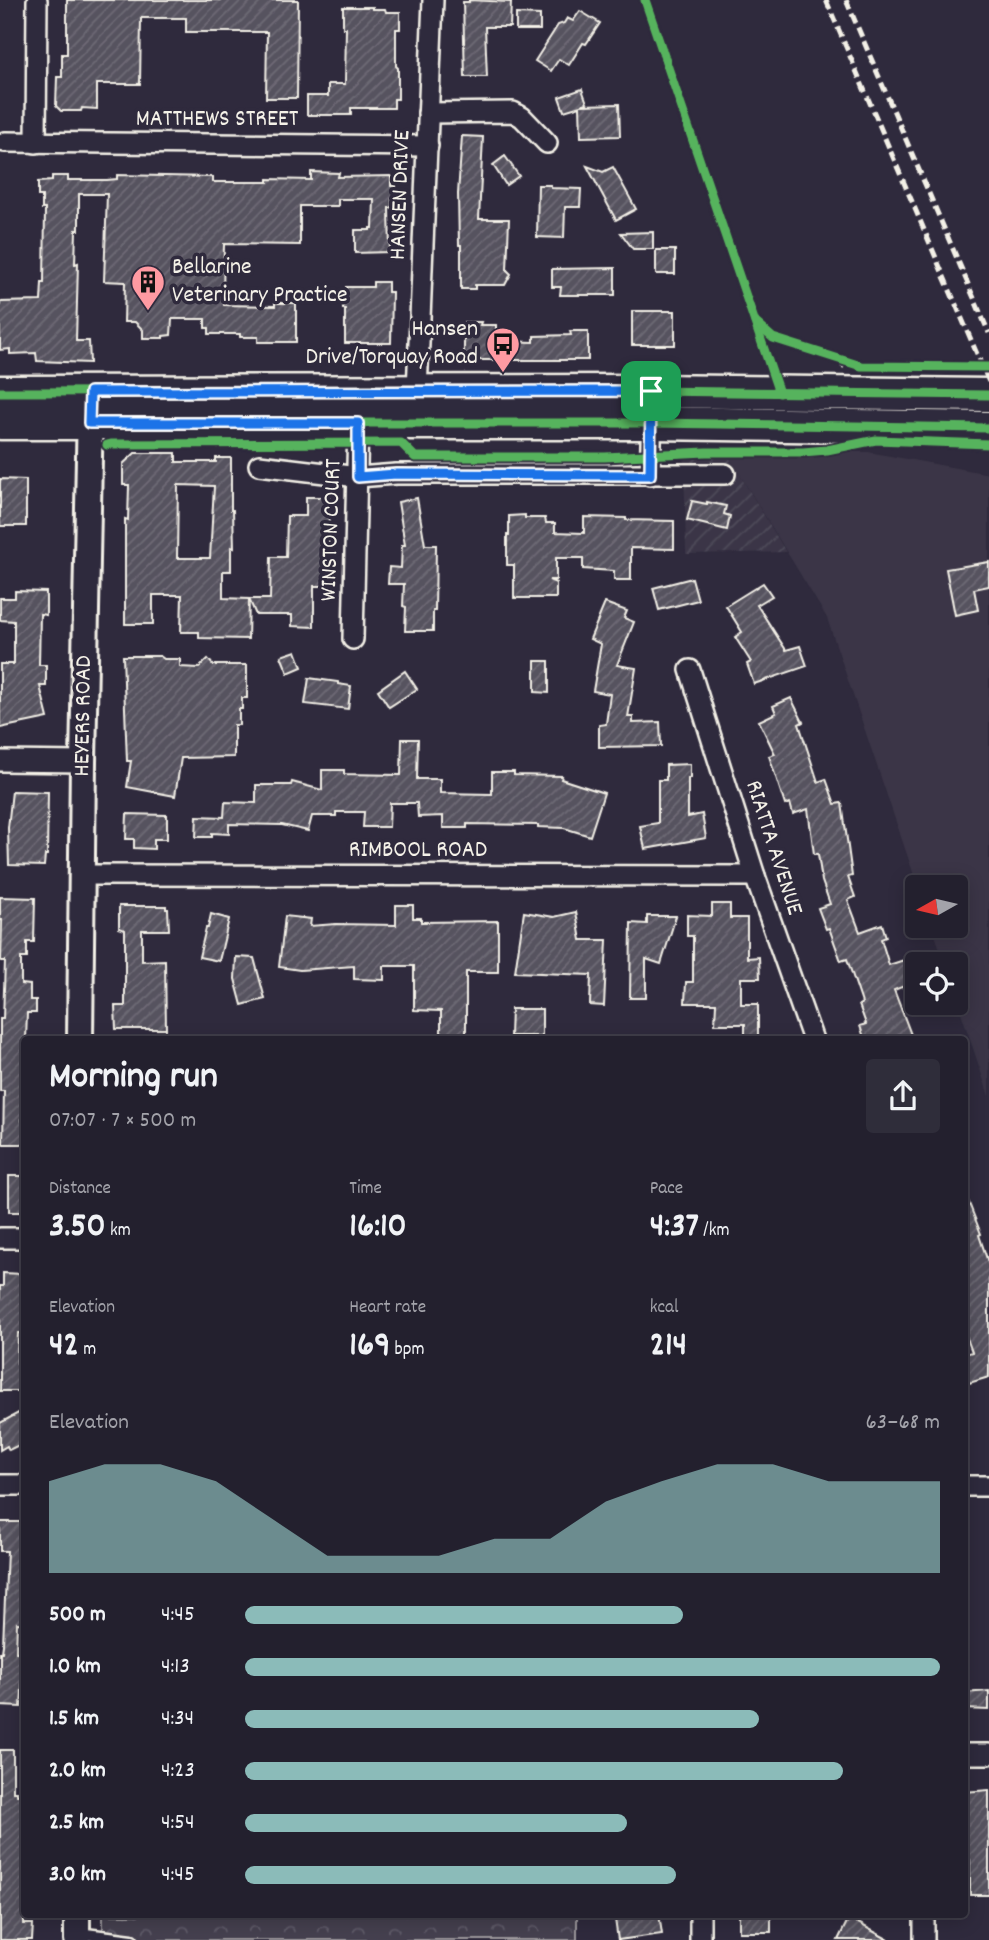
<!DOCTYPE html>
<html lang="en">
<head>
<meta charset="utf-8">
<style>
  body { margin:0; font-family:Dekko,sans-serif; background:#2f2d3a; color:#f1f3f6; height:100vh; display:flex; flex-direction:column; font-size:26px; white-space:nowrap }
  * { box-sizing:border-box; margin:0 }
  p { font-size:23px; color:#a3a3aa }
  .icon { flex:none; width:38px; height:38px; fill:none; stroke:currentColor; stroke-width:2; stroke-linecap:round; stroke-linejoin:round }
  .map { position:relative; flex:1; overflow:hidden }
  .side { position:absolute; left:21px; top:1036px; width:947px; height:882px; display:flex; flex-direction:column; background:#23202e; border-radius:7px; box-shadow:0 4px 18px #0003,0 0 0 2px #403e4a }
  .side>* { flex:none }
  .needle { width:46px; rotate:262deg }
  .fabs { position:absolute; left:905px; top:875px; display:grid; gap:14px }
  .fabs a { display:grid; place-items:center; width:63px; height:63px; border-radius:7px; background:#23202e; box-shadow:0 4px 18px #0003,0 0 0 2px #403e4a; font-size:35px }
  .pin { position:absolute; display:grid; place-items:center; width:60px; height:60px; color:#fff; margin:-30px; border-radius:14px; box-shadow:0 4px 10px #0006 }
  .round { display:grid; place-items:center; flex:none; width:74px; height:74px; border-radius:7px; background:#2f2d3a }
  .overview { display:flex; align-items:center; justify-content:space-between; height:119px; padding:0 28px }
  h1 { font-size:38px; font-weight:800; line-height:52px }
  .figures { display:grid; grid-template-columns:repeat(3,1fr); gap:10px; height:119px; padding:7px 28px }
  .figures div { display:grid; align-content:center }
  .figures b { font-size:35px; font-weight:800 }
  .figures small { font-size:19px; font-weight:400 }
  .figures p { font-size:19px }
  .chart { height:196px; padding:14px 28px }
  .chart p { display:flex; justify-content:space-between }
  .chart svg { width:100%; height:126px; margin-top:7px; fill:#8bbbb9; opacity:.7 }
  ul { padding:0 28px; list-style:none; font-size:23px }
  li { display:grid; grid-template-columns:112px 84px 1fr; align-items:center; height:52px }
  li i { height:18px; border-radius:9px; background:#8bbbb9 }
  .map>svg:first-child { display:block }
  .built { fill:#3b3647 }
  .industrial { fill:url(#industrial-furrows) }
  .forest { fill:url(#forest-crowns); stroke:#9c989c; stroke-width:2 }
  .building { fill:url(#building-hatch); stroke:#f4f1e8; stroke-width:2; fill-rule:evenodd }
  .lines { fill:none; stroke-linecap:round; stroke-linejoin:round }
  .service-casing { stroke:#f4f1e8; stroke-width:15 }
  .minor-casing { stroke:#f4f1e8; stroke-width:24 }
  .tertiary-casing { stroke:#f4f1e8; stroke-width:30 }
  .primary-casing { stroke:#f4f1e8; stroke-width:37 }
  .path { stroke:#f4f1e8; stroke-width:3.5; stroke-dasharray:5 5; stroke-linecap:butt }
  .service { stroke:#2f2a3d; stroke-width:10 }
  .minor { stroke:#2f2a3d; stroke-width:19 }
  .tertiary { stroke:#2f2a3d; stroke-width:24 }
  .primary { stroke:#2f2a3d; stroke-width:32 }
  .rail { stroke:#f4f1e8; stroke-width:5; stroke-dasharray:10 5; stroke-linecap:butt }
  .cycleway-casing { stroke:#2f2a3d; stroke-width:13 }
  .cycleway { stroke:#56b35d; stroke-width:9 }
  .route-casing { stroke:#fff; stroke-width:14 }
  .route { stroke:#1a73e8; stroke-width:9 }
  .labels { text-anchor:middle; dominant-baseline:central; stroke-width:7; stroke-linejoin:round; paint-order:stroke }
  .street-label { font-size:24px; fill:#f4f1e8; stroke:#2f2a3d }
  .poi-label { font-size:24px; fill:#f4f1e8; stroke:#2f2a3d; text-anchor:start }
</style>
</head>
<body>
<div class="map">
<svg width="989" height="1940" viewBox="0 0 989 1940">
  <defs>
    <pattern id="industrial-furrows" width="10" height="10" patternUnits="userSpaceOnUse" patternTransform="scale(1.75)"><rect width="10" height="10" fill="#3b3647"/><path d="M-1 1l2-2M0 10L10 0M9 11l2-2" fill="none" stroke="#4e4a59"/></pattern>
    <pattern id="forest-crowns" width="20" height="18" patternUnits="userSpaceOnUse" patternTransform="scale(1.75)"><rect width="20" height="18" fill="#454050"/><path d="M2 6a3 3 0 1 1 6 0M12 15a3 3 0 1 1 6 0" fill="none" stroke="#605c69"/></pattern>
    <pattern id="building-hatch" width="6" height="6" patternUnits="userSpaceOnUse" patternTransform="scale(1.75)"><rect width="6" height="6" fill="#56525f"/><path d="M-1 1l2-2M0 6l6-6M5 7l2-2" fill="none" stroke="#6f6b76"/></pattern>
  </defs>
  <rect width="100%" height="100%" fill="#2f2a3d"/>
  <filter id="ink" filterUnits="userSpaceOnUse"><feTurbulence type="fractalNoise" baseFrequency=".0143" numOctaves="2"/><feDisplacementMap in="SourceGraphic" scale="14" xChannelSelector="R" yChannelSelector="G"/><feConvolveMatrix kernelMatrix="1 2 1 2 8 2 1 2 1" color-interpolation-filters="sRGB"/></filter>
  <g filter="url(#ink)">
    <!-- built -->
    <polygon class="built" points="726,452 868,452 989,474 989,1096 956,997 956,964 945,964 932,926 956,926 956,887 918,887 827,618"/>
    <!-- industrial -->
    <polygon class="industrial" points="684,452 726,452 786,552 686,554"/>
    <!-- forest -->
    <rect class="forest" x="103" y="1915" width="474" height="25"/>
    <!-- building -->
    <g class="building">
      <polygon points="67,0 298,0 297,98 266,98 267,32 186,32 186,18 141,18 140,84 97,84 97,109 82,108 81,111 61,111 56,106 57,77 62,77 62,54 67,54"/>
      <polygon points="469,0 511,2 510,27 485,27 487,77 465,77 463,2 469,2"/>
      <polygon points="343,7 373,7 373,9 385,9 386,12 400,12 400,29 396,29 396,66 398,68 398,99 394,99 394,108 351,108 351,115 307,115 307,96 328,96 328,84 345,84 346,28 343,28"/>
      <polygon points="580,11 600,23 586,44 583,43 569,65 559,59 551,71 535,61 558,25 564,23 567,18 573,21"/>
      <polygon points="516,14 540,15 540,30 516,30"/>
      <polygon points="582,89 587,103 581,105 619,104 620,136 581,137 580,106 564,111 559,97"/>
      <polygon points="462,136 483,137 479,219 509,219 507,270 511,274 505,285 475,285 475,289 461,289 461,245 459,245 458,194"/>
      <polygon points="505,156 519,176 506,185 493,165"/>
      <polygon points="587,166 603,172 613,167 636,209 616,220"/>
      <polygon points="311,172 339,173 338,177 391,176 391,186 396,186 396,199 392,199 392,208 389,208 390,252 355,253 355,230 370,230 370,228 373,228 374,199 338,199 338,206 300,206 300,245 224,244 223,299 224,299 224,305 275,306 275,303 296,303 296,342 258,342 258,337 240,337 240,334 209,334 209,328 205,328 205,319 172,319 171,335 163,336 163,338 143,338 143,330 135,322 124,322 125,282 104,281 107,194 79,194 79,230 76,230 75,264 78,263 76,341 89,341 90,363 37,361 36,353 10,354 10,349 0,350 0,302 41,301 42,283 44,283 45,209 42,209 42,196 38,196 38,182 52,181 52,176 68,176 68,180 107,180 117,179 117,175 213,177 213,182 268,182 268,179 311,180"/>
      <polygon points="538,185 551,185 551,188 581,189 580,207 565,207 564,238 537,237"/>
      <polygon points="653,232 653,249 633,249 621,233"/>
      <rect x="656" y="250" width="19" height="24"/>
      <polygon points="615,268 615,295 560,295 561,287 552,287 552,269"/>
      <polygon points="373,282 388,282 388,292 392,292 391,343 345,343 345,309 343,309 343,295 346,295 346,287 373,287"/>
      <rect x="632" y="311" width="43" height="34"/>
      <polygon points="464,322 481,322 480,325 496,325 496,332 501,332 501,341 534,342 534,336 571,335 570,331 588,331 588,360 464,360"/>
      <path d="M 135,453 L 176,453 L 176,462 L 216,462 L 216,458 L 231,458 L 231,510 L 233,510 L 234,548 L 231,547 L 231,571 L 223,571 L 223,598 L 249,599 L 248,639 L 199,638 L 199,632 L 181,632 L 182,595 L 153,595 L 153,624 L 125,624 L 125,519 L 128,520 L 129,485 L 123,485 L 123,464 ZM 178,485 L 214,486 L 210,558 L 177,558 Z"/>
      <polygon points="0,479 26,480 26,526 0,526"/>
      <polygon points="306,497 329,497 328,586 314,586 314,627 292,626 292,615 256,615 249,599 270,599 271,557 286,557 287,516 306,516"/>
      <polygon points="417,498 425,545 436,545 435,611 433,611 433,631 405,631 406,607 403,606 404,584 388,584 389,567 401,568 402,545 405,545 398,502"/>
      <polygon points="692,501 707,504 707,502 726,506 724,514 730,516 727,530 687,520"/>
      <polygon points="525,515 525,518 545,518 546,523 555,523 555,532 584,533 584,517 626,518 626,520 674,521 674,549 631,548 631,580 614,580 614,571 583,569 583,558 556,558 556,580 549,580 556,583 556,598 514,598 514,565 507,565 507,535 509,535 509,516"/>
      <polygon points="989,562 989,586 974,589 978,610 955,615 946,569"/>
      <polygon points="692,578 698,600 659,610 653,588"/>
      <polygon points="763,583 772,596 757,605 786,650 800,646 807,666 754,684 747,664 751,662 735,637 742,632 726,606"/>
      <polygon points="15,591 46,592 46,615 40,614 39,665 46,665 46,686 40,686 48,718 0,728 0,664 14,664 14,621 0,620 0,598 15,598"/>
      <polygon points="605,603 627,611 624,618 634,622 617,665 636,668 628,717 633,717 633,723 660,722 661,746 599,747 599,725 606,724 610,694 593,691 601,644 590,639"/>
      <polygon points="296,651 302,667 288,673 281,656"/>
      <polygon points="123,656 160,656 164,659 180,659 180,667 199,668 208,659 213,665 247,665 247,698 242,698 242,709 239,709 239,725 234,725 234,757 181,758 175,796 127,787 131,761 127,761"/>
      <polygon points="535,661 549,661 549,693 535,692"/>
      <polygon points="405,671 417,689 389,707 378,690"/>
      <polygon points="309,678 338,682 338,684 351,686 348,709 305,704"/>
      <polygon points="791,698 803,722 799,724 818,782 826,779 835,804 842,803 852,876 848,877 855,897 848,900 860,932 882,924 886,937 881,939 889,965 904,960 912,983 894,990 913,1040 865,1040 860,1026 866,1024 859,1005 862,1003 847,959 841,961 829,928 826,929 818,908 830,904 822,881 818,854 814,854 808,809 793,814 790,803 785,805 769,756 775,754 759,721 776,713 773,706"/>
      <polygon points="402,739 418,739 417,779 440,779 440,793 492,794 492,772 514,772 514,775 562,776 561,779 604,793 590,836 564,828 538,827 538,825 467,824 467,828 443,828 443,816 418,817 417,803 390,803 389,827 363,827 364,812 336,812 336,816 312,816 308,831 282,825 229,824 229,834 212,833 212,837 196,837 197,816 224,817 225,802 256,803 256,785 291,785 292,782 322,790 322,770 344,770 344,774 401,775"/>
      <polygon points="690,764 690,778 688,778 688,817 702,814 706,838 645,849 640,826 658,823 658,780 666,780 666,765"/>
      <polygon points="12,791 48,792 47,855 45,855 44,866 9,865 8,828"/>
      <polygon points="127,814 167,815 167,839 154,839 154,849 134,848 134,839 126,839"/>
      <polygon points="0,897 35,898 34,942 27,942 27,958 21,958 21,984 30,985 30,1000 36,1000 36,1013 27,1013 26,1040 24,1040 24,1091 22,1091 22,1121 24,1121 24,1144 3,1144 4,1091 0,1091 0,1019 3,1019 5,961 1,961 2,920 0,920"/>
      <polygon points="712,904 730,904 730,918 747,918 747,958 759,957 760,978 741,978 741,1004 758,1004 758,1040 745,1040 745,1024 715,1024 716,1003 685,1003 686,982 693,982 693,936 687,936 687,915 712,916"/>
      <polygon points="396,905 413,905 413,918 421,918 421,922 498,921 498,972 466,972 466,1033 441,1033 441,1011 414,1010 414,966 384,966 384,980 354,979 354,966 300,970 279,967 285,916 311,919 310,926 336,924 396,925"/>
      <polygon points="119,906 166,906 166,909 168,909 169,930 142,930 142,961 165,960 166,1029 116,1029 115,1006 125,1006 125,930 119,928"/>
      <polygon points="524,912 554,917 576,912 581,940 607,940 604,1006 590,1005 591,975 515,972"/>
      <polygon points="211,914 229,919 219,961 199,957 206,928 208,928"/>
      <polygon points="647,916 676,916 661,964 646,959 646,998 630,998 631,923 647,924"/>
      <polygon points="236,957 254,958 265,999 242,1005 235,979"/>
      <polygon points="511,1009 542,1009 542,1036 510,1036"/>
      <rect x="9" y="1176" width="15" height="36"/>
      <polygon points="967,1198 981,1234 979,1235 989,1265 989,1377 969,1383 964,1368 964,1354 972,1352 964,1330 964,1199"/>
      <polygon points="3,1273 22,1274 22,1290 24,1290 24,1333 18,1333 17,1363 23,1363 22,1391 0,1391 0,1286 3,1286"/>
      <polygon points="24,1410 24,1436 19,1439 21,1444 9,1450 7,1446 0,1450 0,1423"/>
      <polygon points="0,1522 24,1522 24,1624 17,1623 16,1652 24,1652 21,1707 0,1706 0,1652 2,1652 3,1645 7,1551 0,1551"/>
      <polygon points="989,1691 989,1710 964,1709 964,1693"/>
      <polygon points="0,1750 13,1750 13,1792 17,1792 17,1795 24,1795 24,1924 33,1924 32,1940 0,1940"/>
      <polygon points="989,1790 989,1895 970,1895 970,1860 964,1860 964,1792"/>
      <polygon points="644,1914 659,1914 662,1934 618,1940 615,1919"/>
      <rect x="739" y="1914" width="32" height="18"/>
      <polygon points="849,1918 889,1940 838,1940"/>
    </g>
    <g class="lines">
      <!-- service casing -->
      <g class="service-casing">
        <polyline id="service" points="78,1933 132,1940"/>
      </g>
      <!-- minor casing -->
      <g class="minor-casing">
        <g id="minor">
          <polyline points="428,113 513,112 522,117 547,143"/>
          <polyline points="5,142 428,146"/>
          <polyline points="36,143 37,0"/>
          <polyline points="417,392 433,0"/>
          <polyline points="259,465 358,477 396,474 725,474"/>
          <polyline points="650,475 652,413"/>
          <polyline points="353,639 358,423"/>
          <polyline points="690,670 755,876 813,1040"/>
          <polyline points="0,761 83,762"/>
          <polyline points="82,875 755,876"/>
          <polyline points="0,1238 24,1238"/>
          <polyline points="0,1485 24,1485"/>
          <polyline points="964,1486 989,1486"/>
          <polyline points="964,1754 989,1754"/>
          <polyline points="700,1940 700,1914"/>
          <polyline points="924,1940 924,1914"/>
        </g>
      </g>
      <!-- tertiary casing -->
      <g class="tertiary-casing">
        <g id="tertiary">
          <polyline points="80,1040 83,762 90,407"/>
          <polyline points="77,1940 77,1914"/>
        </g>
      </g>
      <!-- primary casing -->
      <g class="primary-casing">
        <g id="primary">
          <polyline points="0,392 651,391 989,395"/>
          <polyline points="0,423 652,423 989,428"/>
        </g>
      </g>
      <!-- path -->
      <polyline class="path" points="842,368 846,361"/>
      <!-- service -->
      <use href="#service" class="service"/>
      <!-- minor -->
      <use href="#minor" class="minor"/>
      <!-- tertiary -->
      <use href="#tertiary" class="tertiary"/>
      <!-- primary -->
      <use href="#primary" class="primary"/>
      <!-- rail -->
      <g class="rail">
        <polyline points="826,0 989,382"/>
        <polyline points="846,0 989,333"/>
      </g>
      <!-- cycleway casing -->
      <g class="cycleway-casing">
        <g id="cycleway">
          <polyline points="645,0 779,393"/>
          <polyline points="755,322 773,338 861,366 989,367"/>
          <polyline points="0,392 651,391 989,395"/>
          <polyline points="293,423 652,423 989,428"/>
          <polyline points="107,445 111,444 401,443 415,457 605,457 706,452 803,452 827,450 876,440 989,444"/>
        </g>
      </g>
      <!-- cycleway -->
      <use href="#cycleway" class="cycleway"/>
    </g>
  </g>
  <g class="lines" filter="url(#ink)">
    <!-- route casing -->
    <g class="route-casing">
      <polygon id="route" points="651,391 650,475 396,474 358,477 358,423 89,423 90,392"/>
    </g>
    <!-- route -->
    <use href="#route" class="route"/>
  </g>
  <!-- icons -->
  <defs>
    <g id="building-pin" transform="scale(1.75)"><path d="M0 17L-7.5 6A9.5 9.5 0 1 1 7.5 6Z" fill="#ff9aa2" stroke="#2f2a3d"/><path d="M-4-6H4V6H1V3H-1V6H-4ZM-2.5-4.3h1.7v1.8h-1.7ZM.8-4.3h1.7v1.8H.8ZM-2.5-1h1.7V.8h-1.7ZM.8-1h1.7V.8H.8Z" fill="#111"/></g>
    <g id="bus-pin" transform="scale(1.75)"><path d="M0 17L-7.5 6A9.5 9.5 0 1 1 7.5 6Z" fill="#ff9aa2" stroke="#2f2a3d"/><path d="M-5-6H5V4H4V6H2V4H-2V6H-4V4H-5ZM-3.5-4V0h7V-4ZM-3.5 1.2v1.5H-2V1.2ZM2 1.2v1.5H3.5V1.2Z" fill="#111"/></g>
  </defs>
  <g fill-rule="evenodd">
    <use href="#building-pin" x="148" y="282"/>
    <use href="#bus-pin" x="503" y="344"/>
  </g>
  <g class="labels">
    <!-- street labels -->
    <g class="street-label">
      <text x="217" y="120">MATTHEWS STREET</text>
      <text transform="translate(401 195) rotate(-88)">HANSEN DRIVE</text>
      <text transform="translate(332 530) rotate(-88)">WINSTON COURT</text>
      <text transform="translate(84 716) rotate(-89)">HEYERS ROAD</text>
      <text transform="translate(773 848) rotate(72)">RIATTA AVENUE</text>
      <text x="418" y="851">RIMBOOL ROAD</text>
    </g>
    <!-- poi labels -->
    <g class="poi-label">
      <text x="172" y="268">Bellarine<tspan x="172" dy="28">Veterinary Practice</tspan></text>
      <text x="478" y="330" text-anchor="end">Hansen<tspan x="478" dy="28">Drive/Torquay Road</tspan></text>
    </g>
  </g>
</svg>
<div class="fabs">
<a><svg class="needle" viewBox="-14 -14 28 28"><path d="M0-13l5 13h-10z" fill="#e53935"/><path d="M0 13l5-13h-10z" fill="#a3a3aa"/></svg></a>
<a><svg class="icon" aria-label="locate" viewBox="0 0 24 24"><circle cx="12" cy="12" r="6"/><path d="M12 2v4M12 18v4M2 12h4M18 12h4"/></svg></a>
</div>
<div class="pin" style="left:651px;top:391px;background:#1e9e55"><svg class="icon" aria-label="arrive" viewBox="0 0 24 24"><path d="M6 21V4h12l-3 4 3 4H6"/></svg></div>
<section class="side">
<div class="overview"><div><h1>Morning run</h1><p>07:07 · 7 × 500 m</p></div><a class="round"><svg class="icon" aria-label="share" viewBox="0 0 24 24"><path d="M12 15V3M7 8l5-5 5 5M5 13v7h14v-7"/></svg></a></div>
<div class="figures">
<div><p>Distance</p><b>3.50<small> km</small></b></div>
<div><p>Time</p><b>16:10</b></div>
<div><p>Pace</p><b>4:37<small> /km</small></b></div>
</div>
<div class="figures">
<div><p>Elevation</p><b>42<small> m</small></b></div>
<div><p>Heart rate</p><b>169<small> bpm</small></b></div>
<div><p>kcal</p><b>214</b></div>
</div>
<div class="chart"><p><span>Elevation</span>63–68 m</p>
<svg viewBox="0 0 160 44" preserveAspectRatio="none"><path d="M0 44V12L10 6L20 6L30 12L40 25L50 38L60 38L70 38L80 32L90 32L100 19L110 12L120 6L130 6L140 12L150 12L160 12V44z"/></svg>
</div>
<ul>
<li><b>500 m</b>4:45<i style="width:63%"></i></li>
<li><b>1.0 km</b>4:13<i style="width:100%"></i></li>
<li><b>1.5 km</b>4:34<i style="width:74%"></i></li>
<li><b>2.0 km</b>4:23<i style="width:86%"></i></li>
<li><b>2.5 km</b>4:54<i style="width:55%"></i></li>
<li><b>3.0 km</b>4:45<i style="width:62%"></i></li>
</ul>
</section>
</div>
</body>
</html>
